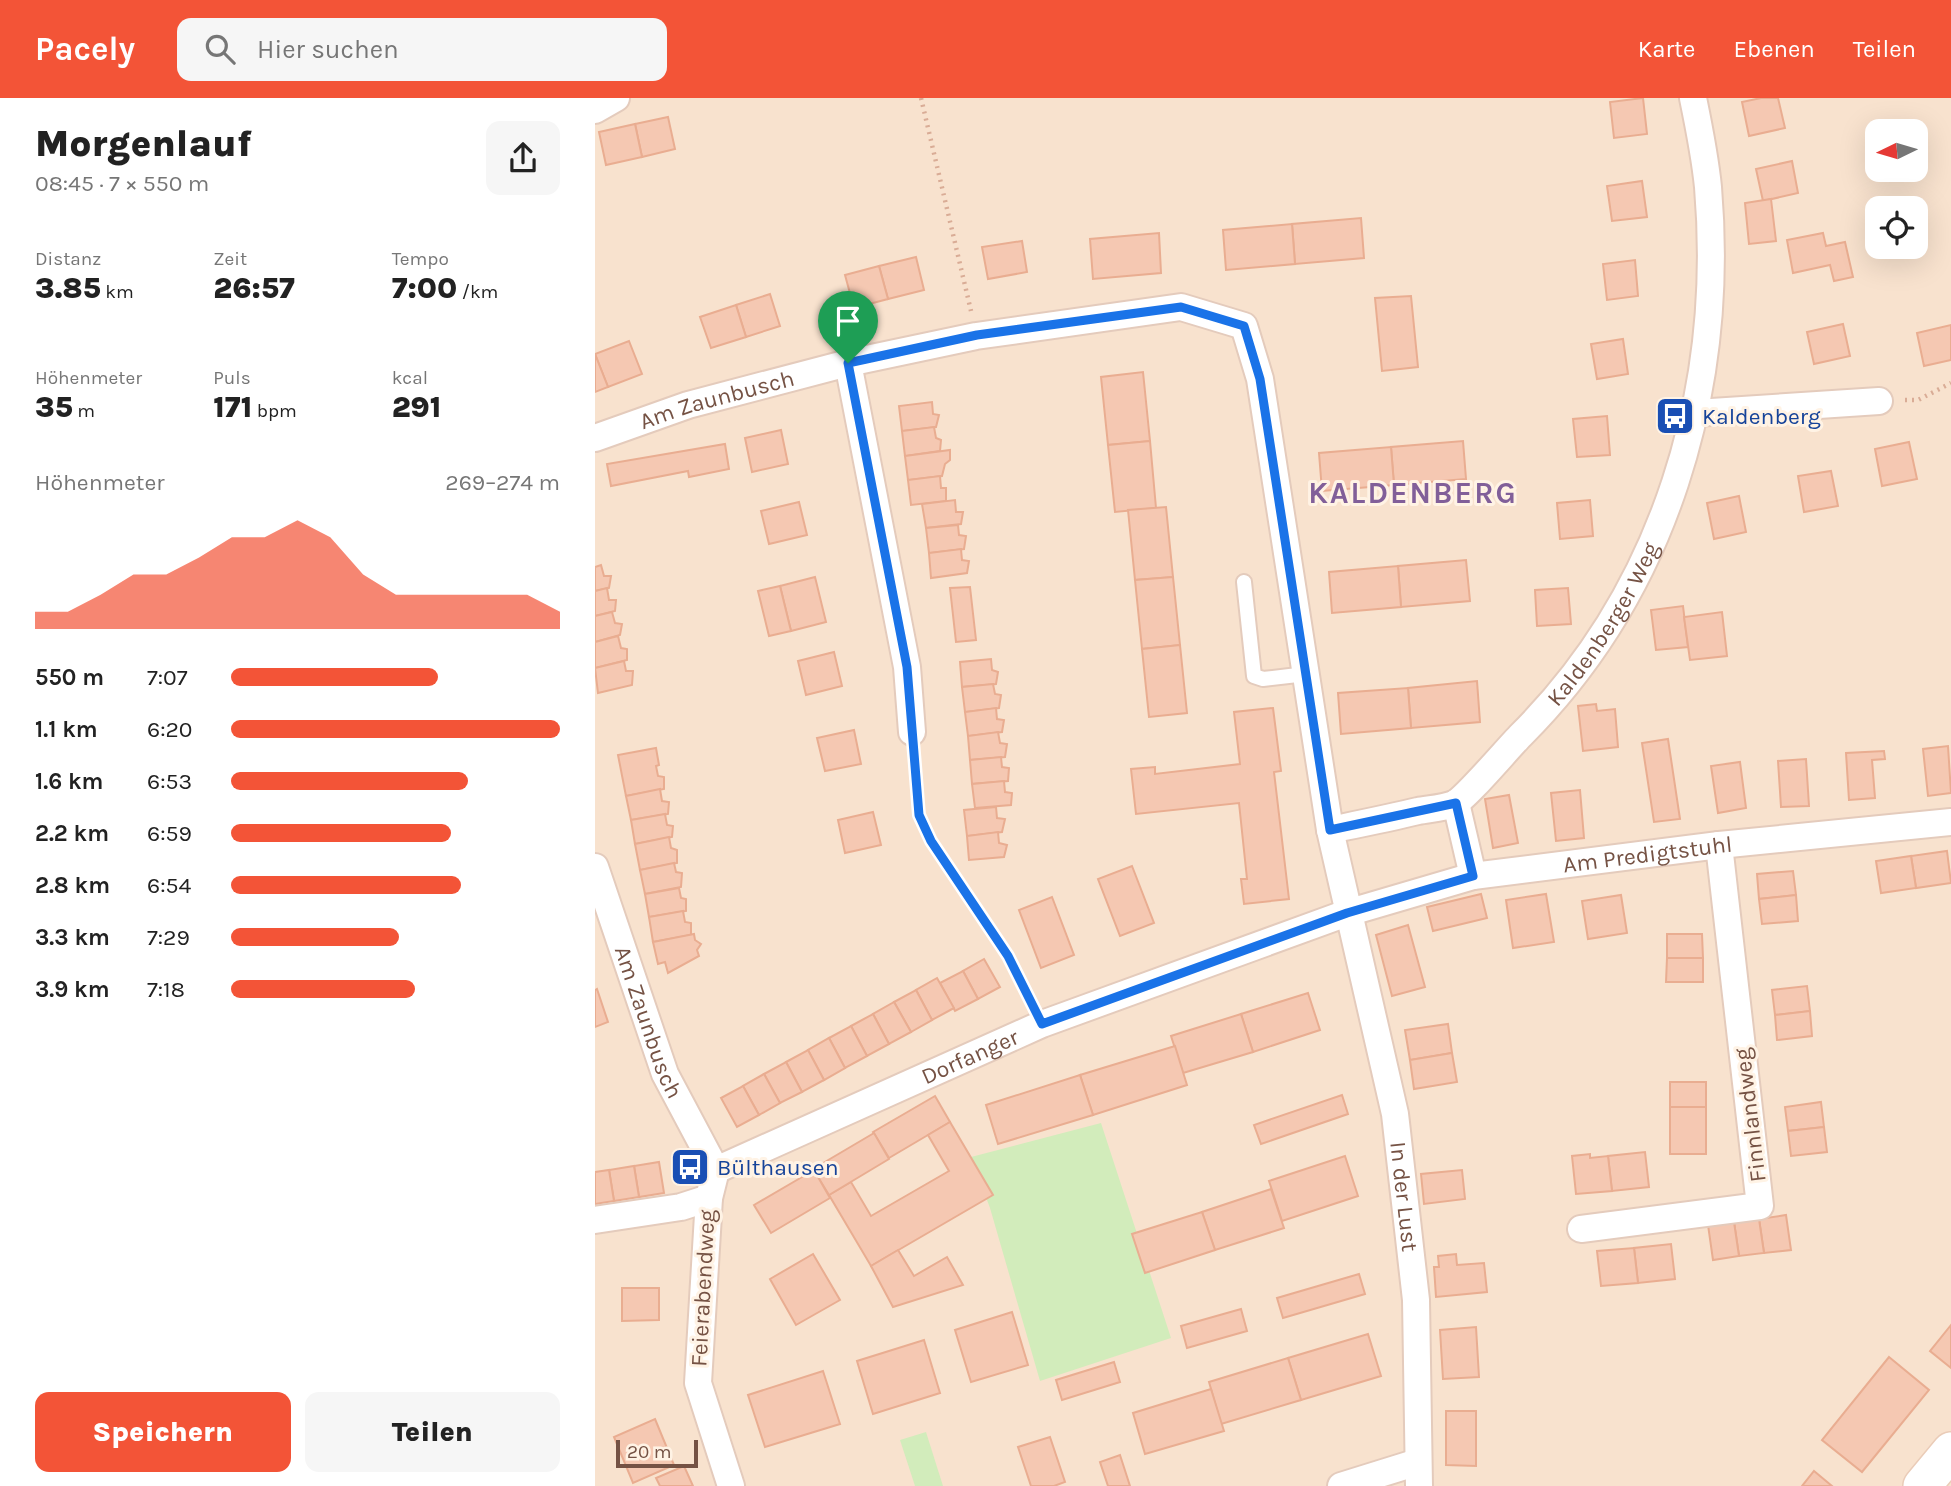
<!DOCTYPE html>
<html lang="de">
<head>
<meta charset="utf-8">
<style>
  body { margin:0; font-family:Karla,sans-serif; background:#f6f6f6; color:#222; height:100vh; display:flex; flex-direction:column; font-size:26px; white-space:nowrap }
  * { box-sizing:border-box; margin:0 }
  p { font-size:23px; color:#767676 }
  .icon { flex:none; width:38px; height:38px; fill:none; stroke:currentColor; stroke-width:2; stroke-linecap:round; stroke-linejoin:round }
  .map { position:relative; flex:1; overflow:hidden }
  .side { display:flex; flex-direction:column; background:#fff; width:595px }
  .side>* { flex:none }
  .needle { width:46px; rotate:265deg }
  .buttons { position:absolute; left:1270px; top:21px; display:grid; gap:14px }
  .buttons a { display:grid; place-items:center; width:63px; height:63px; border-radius:14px; background:#fff; box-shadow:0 7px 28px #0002; font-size:35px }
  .scale { position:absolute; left:21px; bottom:18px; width:82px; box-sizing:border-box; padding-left:7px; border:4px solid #755244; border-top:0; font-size:19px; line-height:24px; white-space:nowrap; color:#755244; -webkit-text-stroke:5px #fff3e5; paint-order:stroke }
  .pin { position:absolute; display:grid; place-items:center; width:60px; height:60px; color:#fff; margin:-72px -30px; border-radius:50% 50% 50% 0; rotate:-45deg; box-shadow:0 0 7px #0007 }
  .pin .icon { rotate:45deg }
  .round { display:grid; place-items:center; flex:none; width:74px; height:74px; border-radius:14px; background:#f6f6f6 }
  .head { display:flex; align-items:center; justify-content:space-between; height:119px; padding:0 35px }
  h1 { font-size:38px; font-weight:800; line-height:52px }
  .metrics { display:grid; grid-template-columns:repeat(3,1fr); gap:10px; height:119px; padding:7px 35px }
  .metrics div { display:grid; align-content:center }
  .metrics b { font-size:30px; font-weight:800 }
  .metrics small { font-size:19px; font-weight:400 }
  .metrics p { font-size:19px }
  .chart { height:196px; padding:14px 35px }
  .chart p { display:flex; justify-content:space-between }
  .chart svg { width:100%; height:126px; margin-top:7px; fill:#f35437; opacity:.7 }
  .primary-button { display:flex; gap:14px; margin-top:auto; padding:14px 35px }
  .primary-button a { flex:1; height:80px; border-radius:14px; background:#f35437; color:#fff; font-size:28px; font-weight:800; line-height:80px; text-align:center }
  .primary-button a+a { background:#f6f6f6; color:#222 }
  ul { padding:0 35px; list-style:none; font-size:23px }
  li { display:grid; grid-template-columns:112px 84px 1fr; align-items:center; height:52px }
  li i { height:18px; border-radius:9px; background:#f35437 }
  header { display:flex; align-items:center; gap:42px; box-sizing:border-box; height:98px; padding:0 35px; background:#f35437; color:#fff }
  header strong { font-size:33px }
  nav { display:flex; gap:38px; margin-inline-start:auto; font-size:24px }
  .search { width:490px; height:63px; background:#f6f6f6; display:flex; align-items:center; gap:18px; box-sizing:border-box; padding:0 24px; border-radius:14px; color:#767676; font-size:26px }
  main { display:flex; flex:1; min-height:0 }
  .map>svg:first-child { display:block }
  .residential { fill:#f8e2ce; fill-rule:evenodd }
  .green { fill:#d2ecbb }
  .building { fill:#f5c8b2; stroke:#e9ad91; stroke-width:2 }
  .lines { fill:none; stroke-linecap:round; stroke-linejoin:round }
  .lane-casing { stroke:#e4cbbc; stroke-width:18 }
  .street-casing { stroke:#e4cbbc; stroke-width:30 }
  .secondary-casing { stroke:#eaccb8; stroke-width:40 }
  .path { stroke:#d9ac96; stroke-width:4.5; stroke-dasharray:2 5; stroke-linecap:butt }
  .lane { stroke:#fff; stroke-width:14 }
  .street { stroke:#fff; stroke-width:26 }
  .secondary { stroke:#fff; stroke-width:37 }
  .route-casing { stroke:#fff; stroke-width:14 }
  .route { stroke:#1a73e8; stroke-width:9 }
  .labels { text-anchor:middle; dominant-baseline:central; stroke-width:6; stroke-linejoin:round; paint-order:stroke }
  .street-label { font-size:23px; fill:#755244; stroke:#fff3e5 }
  .transit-label { font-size:23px; fill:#164399; stroke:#fff3e5; text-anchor:start }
  .district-label { font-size:30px; font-weight:bold; letter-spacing:2px; fill:#815f99; stroke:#fff3e5 }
</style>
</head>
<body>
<header>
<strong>Pacely</strong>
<div class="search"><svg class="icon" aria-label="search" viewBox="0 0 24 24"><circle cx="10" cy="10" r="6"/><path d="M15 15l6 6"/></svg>Hier suchen</div>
<nav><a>Karte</a><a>Ebenen</a><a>Teilen</a></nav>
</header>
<main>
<section class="side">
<div class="head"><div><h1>Morgenlauf</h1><p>08:45 · 7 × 550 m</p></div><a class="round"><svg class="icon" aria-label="share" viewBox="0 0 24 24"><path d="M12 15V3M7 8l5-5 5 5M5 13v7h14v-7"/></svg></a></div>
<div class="metrics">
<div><p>Distanz</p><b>3.85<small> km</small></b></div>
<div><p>Zeit</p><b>26:57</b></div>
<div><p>Tempo</p><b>7:00<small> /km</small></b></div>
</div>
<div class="metrics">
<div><p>Höhenmeter</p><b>35<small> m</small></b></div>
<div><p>Puls</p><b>171<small> bpm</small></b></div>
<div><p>kcal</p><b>291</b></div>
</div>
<div class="chart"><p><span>Höhenmeter</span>269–274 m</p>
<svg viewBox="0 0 160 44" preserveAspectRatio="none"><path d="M0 44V38L10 38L20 32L30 25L40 25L50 19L60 12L70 12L80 6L90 12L100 25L110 32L120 32L130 32L140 32L150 32L160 38V44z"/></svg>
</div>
<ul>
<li><b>550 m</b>7:07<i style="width:63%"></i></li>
<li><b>1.1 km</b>6:20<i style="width:100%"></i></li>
<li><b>1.6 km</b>6:53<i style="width:72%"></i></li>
<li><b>2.2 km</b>6:59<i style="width:67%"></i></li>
<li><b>2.8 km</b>6:54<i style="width:70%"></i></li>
<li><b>3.3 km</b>7:29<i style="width:51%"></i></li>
<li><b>3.9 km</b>7:18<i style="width:56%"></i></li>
</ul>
<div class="primary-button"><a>Speichern</a><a>Teilen</a></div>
</section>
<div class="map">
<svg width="1356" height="1388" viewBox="0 0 1356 1388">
  <rect width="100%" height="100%" fill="#feefdd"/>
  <!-- residential -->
  <path class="residential" d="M 0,0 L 1356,0 L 1356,1388 L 0,1388 ZM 1283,33 L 1321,33 L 1321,72 L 1283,72 ZM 1283,110 L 1321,110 L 1321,149 L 1283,149 Z"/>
  <!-- green -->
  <g class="green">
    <polygon points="506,1025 576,1240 445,1283 395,1110 376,1059"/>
    <polygon points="331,1334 348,1388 320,1388 305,1342"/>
  </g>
  <!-- building -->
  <g class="building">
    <polygon points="1048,0 1052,36 1019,40 1015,4"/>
    <polygon points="1166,0 1183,0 1190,30 1154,38 1147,4"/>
    <polygon points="73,19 80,51 47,59 40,26"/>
    <polygon points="40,26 47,59 11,67 4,34"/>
    <polygon points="1197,63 1203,95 1168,103 1161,71"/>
    <polygon points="1047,83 1052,119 1017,123 1012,88"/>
    <polygon points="1176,101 1181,143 1154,146 1150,105"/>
    <polygon points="766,120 769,160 700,166 697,126"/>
    <polygon points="697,126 700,166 631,172 628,132"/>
    <polygon points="564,135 566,175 498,181 495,141"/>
    <polygon points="1228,135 1231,148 1250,144 1258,179 1239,183 1235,167 1198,175 1192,142"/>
    <polygon points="427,143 432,174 393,181 387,149"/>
    <polygon points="321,159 329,192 293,201 284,168"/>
    <polygon points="1040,162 1043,198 1012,202 1008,166"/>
    <polygon points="284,168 293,201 259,210 250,177"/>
    <polygon points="175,196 185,228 151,239 141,207"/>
    <polygon points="816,198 823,269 787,273 780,200"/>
    <polygon points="141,207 151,239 116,250 105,219"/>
    <polygon points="1248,226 1255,258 1219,266 1212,234"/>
    <polygon points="1356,227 1356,262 1329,268 1322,235"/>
    <polygon points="1028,241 1033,276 1002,281 996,246"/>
    <polygon points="34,243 47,276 13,289 0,256"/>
    <polygon points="0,256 13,289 0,294"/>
    <polygon points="548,274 555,343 513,347 506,279"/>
    <polygon points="337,304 338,316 344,317 341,329 307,333 304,308"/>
    <polygon points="1012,318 1015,357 982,359 978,321"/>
    <polygon points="339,329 341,340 346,342 345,353 310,358 307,333"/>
    <polygon points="186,332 193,366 157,374 150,340"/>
    <polygon points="555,343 561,410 520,414 513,347"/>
    <polygon points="868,343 871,381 799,387 796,349"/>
    <polygon points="1314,344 1322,381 1287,388 1280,351"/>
    <polygon points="130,346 134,371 94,379 93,373 16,388 12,366"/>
    <polygon points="796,349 799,387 727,393 724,355"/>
    <polygon points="355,352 355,362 350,366 347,378 313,382 310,358"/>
    <polygon points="1236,373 1243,408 1209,414 1203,378"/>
    <polygon points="345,378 346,390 351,390 351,403 316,407 313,382"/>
    <polygon points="1144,398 1151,434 1119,441 1112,405"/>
    <polygon points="360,402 361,414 368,414 366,426 331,430 327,406"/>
    <polygon points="995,402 998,438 965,441 962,405"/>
    <polygon points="204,404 212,437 174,446 166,413"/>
    <polygon points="571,409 578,479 540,482 533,412"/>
    <polygon points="363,427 364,437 371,438 369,451 334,455 331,430"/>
    <polygon points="366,451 367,462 374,463 372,475 336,480 334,455"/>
    <polygon points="871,462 875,503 806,509 803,468"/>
    <polygon points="6,467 9,478 16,478 14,490 0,493 0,469"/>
    <polygon points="803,468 806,509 737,515 734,474"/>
    <polygon points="220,479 231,524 196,533 185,488"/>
    <polygon points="578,479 585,547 547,551 540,482"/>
    <polygon points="185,488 196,533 174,538 163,493"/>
    <polygon points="375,489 381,542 361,544 355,490"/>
    <polygon points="12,490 14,502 21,502 20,513 0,518 0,493"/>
    <polygon points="973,490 976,526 942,528 940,492"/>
    <polygon points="1088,508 1093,549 1061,552 1056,512"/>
    <polygon points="17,514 20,525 27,526 25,537 0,544 0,518"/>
    <polygon points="1127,514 1132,558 1095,562 1089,519"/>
    <polygon points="23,538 26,550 32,551 32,562 0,570 0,544"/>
    <polygon points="585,547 592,615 554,619 547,551"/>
    <polygon points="239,554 247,588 211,597 203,563"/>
    <polygon points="396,561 397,572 403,574 401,586 367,589 365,564"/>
    <polygon points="29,563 31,573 38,573 37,587 3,595 0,570"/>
    <polygon points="882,583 885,624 816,630 813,590"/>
    <polygon points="398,586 400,596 406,597 404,610 370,614 367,589"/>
    <polygon points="813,590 816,630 746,636 743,595"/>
    <polygon points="1001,606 1002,613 1020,611 1023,649 988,653 983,608"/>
    <polygon points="401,610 402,621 409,622 407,634 373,638 370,614"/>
    <polygon points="678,610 686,673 679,674 694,801 649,806 646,781 652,781 644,705 541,716 536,671 560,669 560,676 645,666 639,614"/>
    <polygon points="259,632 266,666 230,673 222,640"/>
    <polygon points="403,634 405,645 412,646 410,659 375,662 373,638"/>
    <polygon points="1073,641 1085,721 1059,724 1047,645"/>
    <polygon points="1353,648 1356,695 1333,698 1328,651"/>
    <polygon points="61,650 64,667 61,668 63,678 69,679 69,691 31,698 23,657"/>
    <polygon points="1289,653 1290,661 1277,662 1280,700 1254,702 1251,655"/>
    <polygon points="406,659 407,669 414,670 413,683 377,686 375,662"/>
    <polygon points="1211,661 1214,708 1186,709 1183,663"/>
    <polygon points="1145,664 1151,710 1123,715 1116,668"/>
    <polygon points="409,683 410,694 417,695 416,707 380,710 377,686"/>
    <polygon points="65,691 67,703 74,704 73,716 36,722 31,698"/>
    <polygon points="985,692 989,740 961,743 956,695"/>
    <polygon points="914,697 923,745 898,750 890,701"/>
    <polygon points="401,709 402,720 410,721 407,734 372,738 369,712"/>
    <polygon points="278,714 286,747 250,755 243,722"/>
    <polygon points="70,716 72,727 78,728 77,739 40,746 36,722"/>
    <polygon points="403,734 404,745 412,747 409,759 374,762 372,738"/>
    <polygon points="74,739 76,750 82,752 82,765 45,772 40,746"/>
    <polygon points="1352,753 1356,785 1321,790 1316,758"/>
    <polygon points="1316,758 1321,790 1286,795 1281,763"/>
    <polygon points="79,765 81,774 87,775 86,789 50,796 45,772"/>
    <polygon points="537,768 559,825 525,838 503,781"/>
    <polygon points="1198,773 1201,797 1164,801 1162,776"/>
    <polygon points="84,790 86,800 91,801 91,813 54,819 50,796"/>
    <polygon points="886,796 892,820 838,833 832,809"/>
    <polygon points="951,796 959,844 918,850 911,802"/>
    <polygon points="1026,797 1032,835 993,841 987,803"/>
    <polygon points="1201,797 1203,823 1167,826 1164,801"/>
    <polygon points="457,799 479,857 446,870 424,812"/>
    <polygon points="88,813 90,824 96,825 96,837 58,844 54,819"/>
    <polygon points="813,827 830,889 797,898 781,837"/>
    <polygon points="99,836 100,842 106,846 102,852 104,858 73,875 70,864 63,866 58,844"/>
    <polygon points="1072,836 1107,836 1108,860 1072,860"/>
    <polygon points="1072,860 1108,860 1108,884 1071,884"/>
    <polygon points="389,861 405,889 383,901 368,873"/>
    <polygon points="368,873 383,901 360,913 345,885"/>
    <polygon points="342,880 359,910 337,922 321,892"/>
    <polygon points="1212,888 1215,913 1180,917 1177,892"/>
    <polygon points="2,891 13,924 0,929 0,892"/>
    <polygon points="321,892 337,922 316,934 299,904"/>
    <polygon points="713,895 725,932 658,954 646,916"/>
    <polygon points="299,904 316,934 294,946 278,916"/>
    <polygon points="1215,913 1217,938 1182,942 1180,917"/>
    <polygon points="278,916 294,946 272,958 256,928"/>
    <polygon points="646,916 658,954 588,975 576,938"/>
    <polygon points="853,926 857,955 815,962 810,932"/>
    <polygon points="256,928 272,958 250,970 234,940"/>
    <polygon points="234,940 250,970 229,982 213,952"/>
    <polygon points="580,948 592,987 498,1017 485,977"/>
    <polygon points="213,952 229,982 207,994 191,964"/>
    <polygon points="857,955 862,984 819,991 815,962"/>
    <polygon points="191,964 207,994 185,1005 169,976"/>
    <polygon points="169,976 185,1005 164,1017 148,988"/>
    <polygon points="485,977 498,1017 403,1046 391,1007"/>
    <rect x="1075" y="984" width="36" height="25"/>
    <polygon points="148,988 164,1017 142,1029 126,1000"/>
    <polygon points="747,997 753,1016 666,1046 659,1027"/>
    <polygon points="340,998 355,1024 294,1060 278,1034"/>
    <polygon points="1226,1004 1229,1029 1193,1033 1190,1009"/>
    <rect x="1075" y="1009" width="36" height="47"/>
    <polygon points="355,1024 398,1097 276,1168 234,1097 256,1084 276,1118 354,1073 333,1037"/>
    <polygon points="1229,1029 1232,1054 1196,1058 1193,1033"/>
    <polygon points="279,1035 294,1061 234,1097 218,1071"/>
    <polygon points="1050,1054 1054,1089 1017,1093 1013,1058"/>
    <polygon points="995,1056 995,1060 1013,1058 1017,1093 981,1096 977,1058"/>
    <polygon points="750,1058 763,1098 687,1123 674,1083"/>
    <polygon points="64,1064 69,1095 44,1099 39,1068"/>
    <polygon points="39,1068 44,1099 19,1103 14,1072"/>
    <polygon points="14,1072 19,1103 0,1106 0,1074"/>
    <polygon points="219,1072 235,1100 176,1135 159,1107"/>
    <polygon points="867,1072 870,1101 829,1106 826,1076"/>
    <polygon points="676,1091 689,1130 620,1152 607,1114"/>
    <polygon points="607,1114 620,1152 550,1175 537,1136"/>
    <polygon points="1191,1117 1196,1152 1169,1155 1164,1121"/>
    <polygon points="1164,1121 1169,1155 1144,1158 1139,1124"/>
    <polygon points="1139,1124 1144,1158 1118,1162 1113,1127"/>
    <polygon points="1076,1146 1080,1181 1043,1185 1039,1150"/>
    <polygon points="1039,1150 1043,1185 1006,1188 1002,1153"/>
    <polygon points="303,1152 319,1178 352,1159 368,1187 298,1209 276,1168"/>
    <polygon points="218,1156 245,1202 201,1227 175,1181"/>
    <polygon points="861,1156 862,1167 889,1165 892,1194 841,1199 839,1169 844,1169 843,1158"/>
    <polygon points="764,1176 770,1196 688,1220 682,1200"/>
    <polygon points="27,1190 64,1190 64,1222 27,1223"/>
    <polygon points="646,1211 652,1233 592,1250 586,1228"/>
    <polygon points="417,1214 433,1267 376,1284 360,1232"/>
    <polygon points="1356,1227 1356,1270 1335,1253"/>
    <polygon points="881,1229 884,1279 848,1281 845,1232"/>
    <polygon points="773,1236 786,1278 706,1302 693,1260"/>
    <polygon points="329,1242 345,1295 278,1316 262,1263"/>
    <polygon points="1294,1259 1334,1292 1267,1374 1227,1342"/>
    <polygon points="693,1260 706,1302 626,1326 614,1284"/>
    <polygon points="519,1264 525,1284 467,1302 461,1282"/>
    <polygon points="228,1273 245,1326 170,1349 153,1297"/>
    <polygon points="616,1291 629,1333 550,1356 538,1315"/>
    <polygon points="851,1313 881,1313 881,1368 851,1367"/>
    <polygon points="60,1321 79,1367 38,1385 19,1339"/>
    <polygon points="455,1339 470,1384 459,1388 436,1388 423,1349"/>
    <polygon points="525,1357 535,1388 513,1388 505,1364"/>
    <polygon points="89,1368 98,1388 65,1388 61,1380"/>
    <polygon points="1219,1373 1237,1388 1207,1388"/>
  </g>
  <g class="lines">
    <!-- lane casing -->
    <g class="lane-casing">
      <polyline id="lane" points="649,484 659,578 668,581 711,576"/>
    </g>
    <!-- street casing -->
    <g class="street-casing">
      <g id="street">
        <polyline points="0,12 21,0"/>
        <polyline points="253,265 312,569 317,634"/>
        <polyline points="1101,315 1284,303"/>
        <path id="s1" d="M 0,340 L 93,307 L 253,265 L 381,238 L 586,209 L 649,228 L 665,281 L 735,732 L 800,1016 L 821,1202 L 824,1388"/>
        <polyline points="861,705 878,778"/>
        <path id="s2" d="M 735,732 C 764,726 794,720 823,713 C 834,711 849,710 859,706 C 871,700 913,650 926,637 C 1071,492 1130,291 1113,89 C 1110,59 1104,29 1098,0"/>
        <path id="s3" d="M 0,769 L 70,976 L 121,1072"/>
        <path id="s4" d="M 121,1072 L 447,926 L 752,815 L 878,778 L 1124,747 L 1356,724"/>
        <polyline points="121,1072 114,1100 103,1285 136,1388"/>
        <polyline points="0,1122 86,1109 114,1100"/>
        <polyline points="986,1131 1165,1108 1124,747"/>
        <polyline points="746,1388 823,1364"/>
      </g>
    </g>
    <!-- secondary casing -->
    <g class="secondary-casing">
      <polyline id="secondary" points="1327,1388 1356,1353"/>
    </g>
    <!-- path -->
    <g class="path">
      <polyline points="326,0 376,213"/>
      <polyline points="1310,302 1323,302 1356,285"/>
      <polyline points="319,659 324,717 336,743 413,858 435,902"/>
    </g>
    <!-- lane -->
    <use href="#lane" class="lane"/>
    <!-- street -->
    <use href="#street" class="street"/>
    <!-- secondary -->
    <use href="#secondary" class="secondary"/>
  </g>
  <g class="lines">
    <!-- route casing -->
    <g class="route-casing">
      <polygon id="route" points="586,209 649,228 665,281 735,732 861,705 878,778 752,815 447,926 413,858 336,743 324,717 312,569 253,265 382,237"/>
    </g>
    <!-- route -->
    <use href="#route" class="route"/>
  </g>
  <!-- icons -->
  <defs>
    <g id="bus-square" transform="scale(2.0125)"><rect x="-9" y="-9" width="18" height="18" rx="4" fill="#1a4fb4" stroke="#fff3e5"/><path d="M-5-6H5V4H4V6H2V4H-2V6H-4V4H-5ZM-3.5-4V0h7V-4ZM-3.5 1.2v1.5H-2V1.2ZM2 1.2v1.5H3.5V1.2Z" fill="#fff"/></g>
  </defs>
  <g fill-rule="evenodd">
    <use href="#bus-square" x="1080" y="318"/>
    <use href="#bus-square" x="95" y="1069"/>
  </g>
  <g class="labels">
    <!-- street labels -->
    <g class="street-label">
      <text stroke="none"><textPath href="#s1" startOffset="128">Am Zaunbusch</textPath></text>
      <text stroke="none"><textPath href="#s2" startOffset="362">Kaldenberger Weg</textPath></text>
      <text stroke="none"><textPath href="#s4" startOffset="989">Am Predigtstuhl</textPath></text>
      <text stroke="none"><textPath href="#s3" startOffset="164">Am Zaunbusch</textPath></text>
      <text stroke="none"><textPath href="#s4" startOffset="278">Dorfanger</textPath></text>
      <text transform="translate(1155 1017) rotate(-97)">Finnlandweg</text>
      <text stroke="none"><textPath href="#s1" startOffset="1554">In der Lust</textPath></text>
      <text transform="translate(108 1190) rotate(-87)">Feierabendweg</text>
    </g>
    <!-- transit labels -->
    <g class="transit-label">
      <text x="1107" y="318">Kaldenberg</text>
      <text x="122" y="1069">Bülthausen</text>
    </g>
    <!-- district labels -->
    <g class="district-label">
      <text x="818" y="395">KALDENBERG</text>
    </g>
  </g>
</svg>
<div class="buttons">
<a><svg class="needle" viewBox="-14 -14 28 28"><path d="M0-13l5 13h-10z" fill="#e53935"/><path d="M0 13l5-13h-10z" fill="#767676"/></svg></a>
<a><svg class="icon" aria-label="locate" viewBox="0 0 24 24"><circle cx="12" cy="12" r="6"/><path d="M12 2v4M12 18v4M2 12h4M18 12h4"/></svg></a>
</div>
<div class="scale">20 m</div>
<div class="pin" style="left:253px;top:265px;background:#1e9e55"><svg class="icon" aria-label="arrive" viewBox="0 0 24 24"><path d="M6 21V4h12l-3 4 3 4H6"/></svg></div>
</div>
</main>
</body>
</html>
